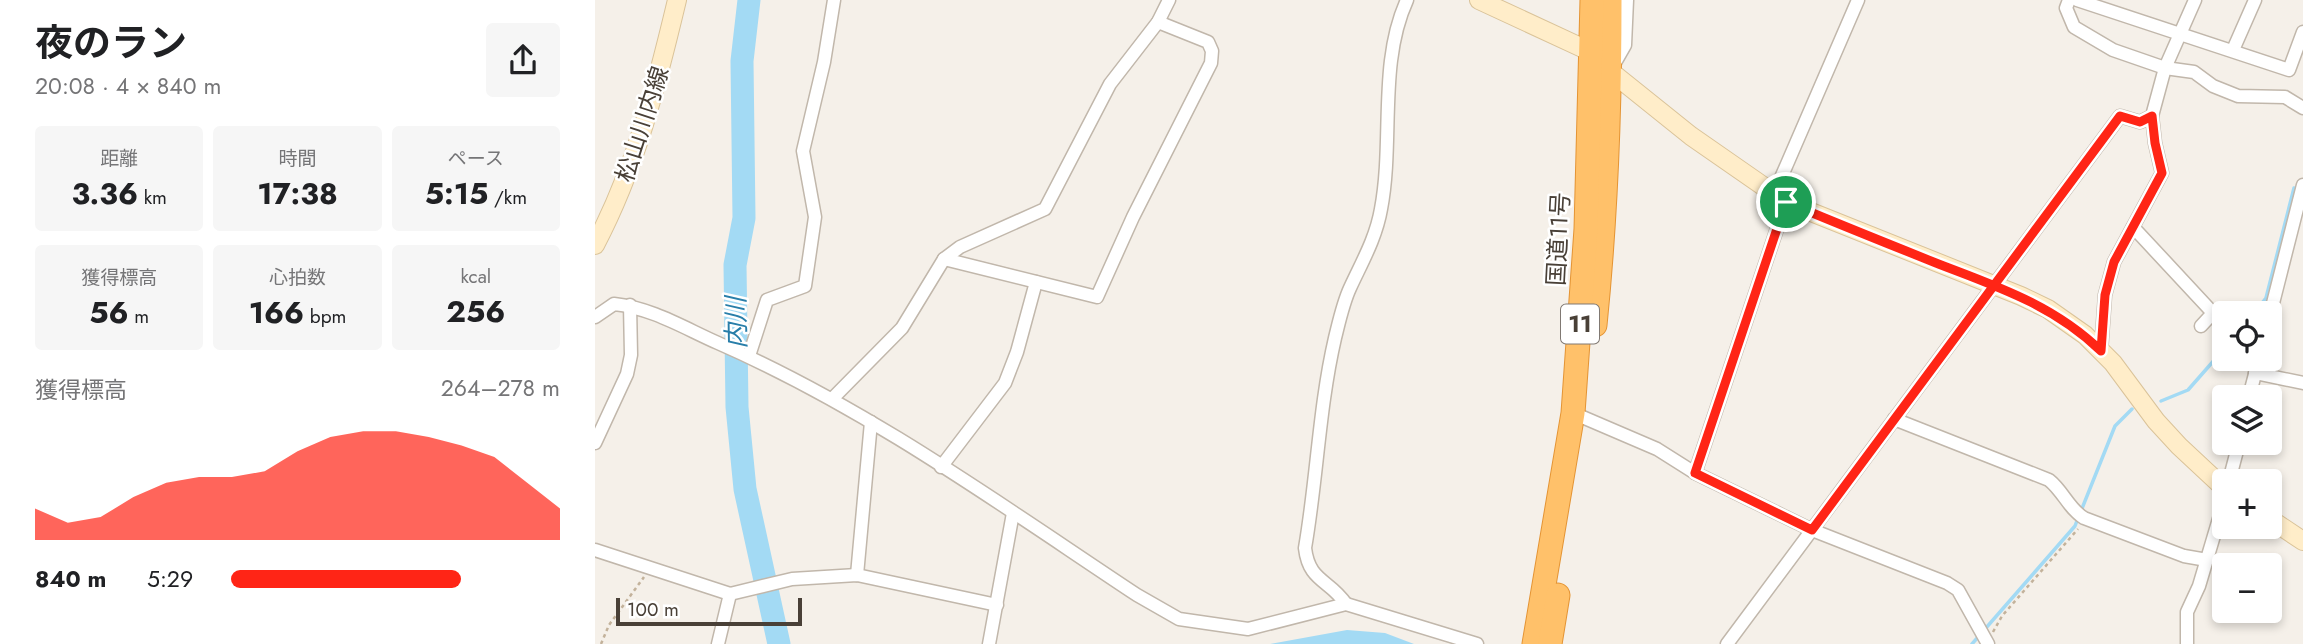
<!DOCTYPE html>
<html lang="ja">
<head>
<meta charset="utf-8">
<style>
  body { margin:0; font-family:Jost,"Noto Sans JP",sans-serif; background:#f6f6f6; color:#202124; height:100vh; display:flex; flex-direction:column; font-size:26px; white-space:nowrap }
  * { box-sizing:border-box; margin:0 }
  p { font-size:23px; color:#757577 }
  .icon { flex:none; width:38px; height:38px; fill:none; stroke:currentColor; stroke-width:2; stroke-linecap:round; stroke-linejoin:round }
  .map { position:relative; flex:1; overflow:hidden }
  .drawer { display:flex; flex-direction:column; background:#fff; width:595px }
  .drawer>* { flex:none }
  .buttons { position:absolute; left:1617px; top:301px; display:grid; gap:14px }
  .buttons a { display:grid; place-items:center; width:70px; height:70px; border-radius:7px; background:#fff; box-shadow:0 4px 10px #0003; font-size:35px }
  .scale { position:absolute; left:21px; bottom:18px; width:186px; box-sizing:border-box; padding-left:7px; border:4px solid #494037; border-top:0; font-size:19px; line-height:24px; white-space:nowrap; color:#494037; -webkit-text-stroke:5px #fff; paint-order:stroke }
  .pin { position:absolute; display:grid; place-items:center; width:60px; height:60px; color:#fff; margin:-30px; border:4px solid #fff; border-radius:50%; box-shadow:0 2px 7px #0007 }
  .round { display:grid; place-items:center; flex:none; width:74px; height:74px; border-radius:7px; background:#f6f6f6 }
  .headline { display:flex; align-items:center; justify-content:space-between; height:119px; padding:0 35px }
  h1 { font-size:38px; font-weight:700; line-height:52px }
  .figures { display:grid; grid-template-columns:repeat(3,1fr); gap:10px; height:119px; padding:7px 35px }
  .figures div { display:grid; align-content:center; border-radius:7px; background:#f6f6f6; text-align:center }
  .figures b { font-size:30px; font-weight:700 }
  .figures small { font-size:19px; font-weight:400 }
  .figures p { font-size:19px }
  .chart { height:196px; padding:14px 35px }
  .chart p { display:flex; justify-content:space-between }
  .chart svg { width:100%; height:126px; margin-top:7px; fill:#ff2516; opacity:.7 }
  ul { padding:0 35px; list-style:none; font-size:23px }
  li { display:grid; grid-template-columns:112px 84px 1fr; align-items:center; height:52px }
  li i { height:18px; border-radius:9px; background:#ff2516 }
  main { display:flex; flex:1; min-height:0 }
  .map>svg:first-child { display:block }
  .water { fill:#a3daf4 }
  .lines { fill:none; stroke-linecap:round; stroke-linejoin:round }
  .stream { stroke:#a3daf4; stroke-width:3.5 }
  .river { stroke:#a3daf4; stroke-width:23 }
  .street-casing { stroke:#c1b7ab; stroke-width:15 }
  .secondary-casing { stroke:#dac399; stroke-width:20 }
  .highway-casing { stroke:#e49434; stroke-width:25 }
  .path { stroke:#c3b29b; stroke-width:2.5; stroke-dasharray:3.5 3.5; stroke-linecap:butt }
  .street { stroke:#fff; stroke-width:12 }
  .secondary { stroke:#ffedc9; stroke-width:18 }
  .highway { stroke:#ffc16a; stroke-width:23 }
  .route-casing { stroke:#fff; stroke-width:14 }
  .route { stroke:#ff2516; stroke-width:9 }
  .labels { text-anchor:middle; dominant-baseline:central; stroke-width:5; stroke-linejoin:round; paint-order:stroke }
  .shield { fill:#fff; stroke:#807973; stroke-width:2 }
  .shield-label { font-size:23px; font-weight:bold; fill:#494037 }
  .street-label { font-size:24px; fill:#494037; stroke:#fff }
  .water-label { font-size:26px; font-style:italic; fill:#287ea9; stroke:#fff }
</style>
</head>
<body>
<main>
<section class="drawer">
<div class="headline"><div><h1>夜のラン</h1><p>20:08 · 4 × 840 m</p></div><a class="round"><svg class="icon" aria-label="share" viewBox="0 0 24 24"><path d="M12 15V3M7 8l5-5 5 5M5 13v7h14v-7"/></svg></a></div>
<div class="figures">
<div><p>距離</p><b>3.36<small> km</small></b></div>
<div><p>時間</p><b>17:38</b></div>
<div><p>ペース</p><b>5:15<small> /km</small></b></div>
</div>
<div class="figures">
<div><p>獲得標高</p><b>56<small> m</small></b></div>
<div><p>心拍数</p><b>166<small> bpm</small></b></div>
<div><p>kcal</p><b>256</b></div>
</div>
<div class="chart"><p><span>獲得標高</span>264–278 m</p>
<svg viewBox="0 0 160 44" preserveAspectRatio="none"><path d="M0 44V33L10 38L20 36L30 29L40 24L50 22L60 22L70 20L80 13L90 8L100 6L110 6L120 8L130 11L140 15L150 24L160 33V44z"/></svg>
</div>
<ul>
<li><b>840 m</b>5:29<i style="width:70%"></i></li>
</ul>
</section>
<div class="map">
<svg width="1708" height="644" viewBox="0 0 1708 644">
  <rect width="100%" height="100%" fill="#f5f0e9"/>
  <!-- water -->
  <polygon class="water" points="752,630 790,633 819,644 675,644"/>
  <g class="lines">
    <!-- stream -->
    <g class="stream">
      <polyline points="1659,313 1671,298 1699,188"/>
      <polyline points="1566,401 1593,390 1629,349"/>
      <polyline points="1486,511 1520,426 1537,409"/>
      <polyline points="1377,644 1480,526 1483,518"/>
    </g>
    <!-- river -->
    <polyline class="river" points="154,0 147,61 149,218 140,265 142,407 150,489 184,644"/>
    <!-- street casing -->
    <g class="street-casing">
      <g id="street">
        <polyline points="1474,0 1471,8 1479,27 1518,50 1570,68 1599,72 1618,86 1643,96 1690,97 1708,108"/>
        <polyline points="1482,0 1694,70 1708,32"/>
        <polyline points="1638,50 1660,0"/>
        <polyline points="1018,66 1030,45 1032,0"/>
        <polyline points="1179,194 1263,0"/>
        <polyline points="1538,227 1618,313 1606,326"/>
        <polyline points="349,259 502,297 538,217 616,63 617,51 613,42 563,22"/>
        <polyline points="1675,315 1708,185"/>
        <path d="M 0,317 L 19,304 C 57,308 89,328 123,343 C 272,408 406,505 542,595 L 584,619 L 653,629 L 751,604 L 882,644"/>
        <polyline points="1506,351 1510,295 1519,262 1567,173 1560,143 1557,116"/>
        <polyline points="154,356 172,300 210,286 220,217 208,151 229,62 239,0"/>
        <polyline points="1660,373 1708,383"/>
        <polyline points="1654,397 1664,359"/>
        <polyline points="238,398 307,328 349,259 365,247 450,209 515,84 563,22 574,0"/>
        <polyline points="978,413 1062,449 1100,473 1217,530 1352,583 1363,590 1393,644"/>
        <path d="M 1299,419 L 1454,480 C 1468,491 1474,509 1489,518 L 1589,556 L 1612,560"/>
        <polyline points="0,443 32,374 36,355 35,305"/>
        <polyline points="346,467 410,383 422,352 441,282"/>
        <polyline points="1100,473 1191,202"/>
        <polyline points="1634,481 1644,443"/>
        <polyline points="0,550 135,594 197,579 262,575 402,605"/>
        <polyline points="262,575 276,422"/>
        <path d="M 751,604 C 734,579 714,582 710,548 C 722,479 724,407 740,338 C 744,322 748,303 755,288 C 767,262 781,238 786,209 C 799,141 783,63 812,0"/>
        <polyline points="123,644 135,594"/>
        <polyline points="394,644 418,513"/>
        <polyline points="1132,644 1525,116 1545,122 1557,116 1570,68 1600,0"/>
        <polyline points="1592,644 1592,612 1604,586 1629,502"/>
      </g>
    </g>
    <!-- secondary casing -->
    <g class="secondary-casing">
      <g id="secondary">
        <polyline points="884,0 994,51 1015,71 1096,136 1191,202 1426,296 1453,309 1490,335 1518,363 1561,421 1584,446 1629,488"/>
        <path d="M 0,245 C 41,167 62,84 82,0"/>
        <polyline points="1675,519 1708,541"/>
      </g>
    </g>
    <!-- highway casing -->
    <g class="highway-casing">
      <g id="highway">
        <path d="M 1000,325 C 1011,217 1015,109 1015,0"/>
        <polyline points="939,644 978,413 991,229 997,0"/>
        <polyline points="955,644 963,595"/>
      </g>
    </g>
    <!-- path -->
    <g class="path">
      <polyline points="1398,632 1407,616 1483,529"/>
      <polyline points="6,644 14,625 49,577"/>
    </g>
    <!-- street -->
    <use href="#street" class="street"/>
    <!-- secondary -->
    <use href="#secondary" class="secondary"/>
    <!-- highway -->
    <use href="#highway" class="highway"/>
  </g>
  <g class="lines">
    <!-- route casing -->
    <g class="route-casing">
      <path id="route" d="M 1191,202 L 1100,473 L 1217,530 L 1525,116 L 1545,122 L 1557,116 L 1560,143 L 1567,173 L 1519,262 L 1510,295 L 1506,351 C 1459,305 1401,286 1341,263 C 1291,243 1241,223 1191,202"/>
    </g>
    <!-- route -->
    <use href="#route" class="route"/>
  </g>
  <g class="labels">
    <!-- shield labels -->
    <rect class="shield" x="966" y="304.5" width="38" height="39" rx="5"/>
    <g class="shield-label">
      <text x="985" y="324">11</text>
    </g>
    <!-- street labels -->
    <g class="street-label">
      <text transform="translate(47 124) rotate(-72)">松山川内線</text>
      <text transform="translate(963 239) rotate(-87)">国道11号</text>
    </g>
    <!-- water labels -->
    <g class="water-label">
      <text transform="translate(141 323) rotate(-91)">内川</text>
    </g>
  </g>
</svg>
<div class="buttons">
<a><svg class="icon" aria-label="locate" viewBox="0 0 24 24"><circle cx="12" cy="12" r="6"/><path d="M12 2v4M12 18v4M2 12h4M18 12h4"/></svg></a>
<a><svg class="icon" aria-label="layers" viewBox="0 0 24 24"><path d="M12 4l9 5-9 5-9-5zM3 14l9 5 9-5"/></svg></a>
<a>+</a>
<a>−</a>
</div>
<div class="scale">100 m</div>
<div class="pin" style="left:1191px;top:202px;background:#1e9e55"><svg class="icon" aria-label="arrive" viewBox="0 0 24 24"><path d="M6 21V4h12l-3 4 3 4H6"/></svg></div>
</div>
</main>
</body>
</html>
